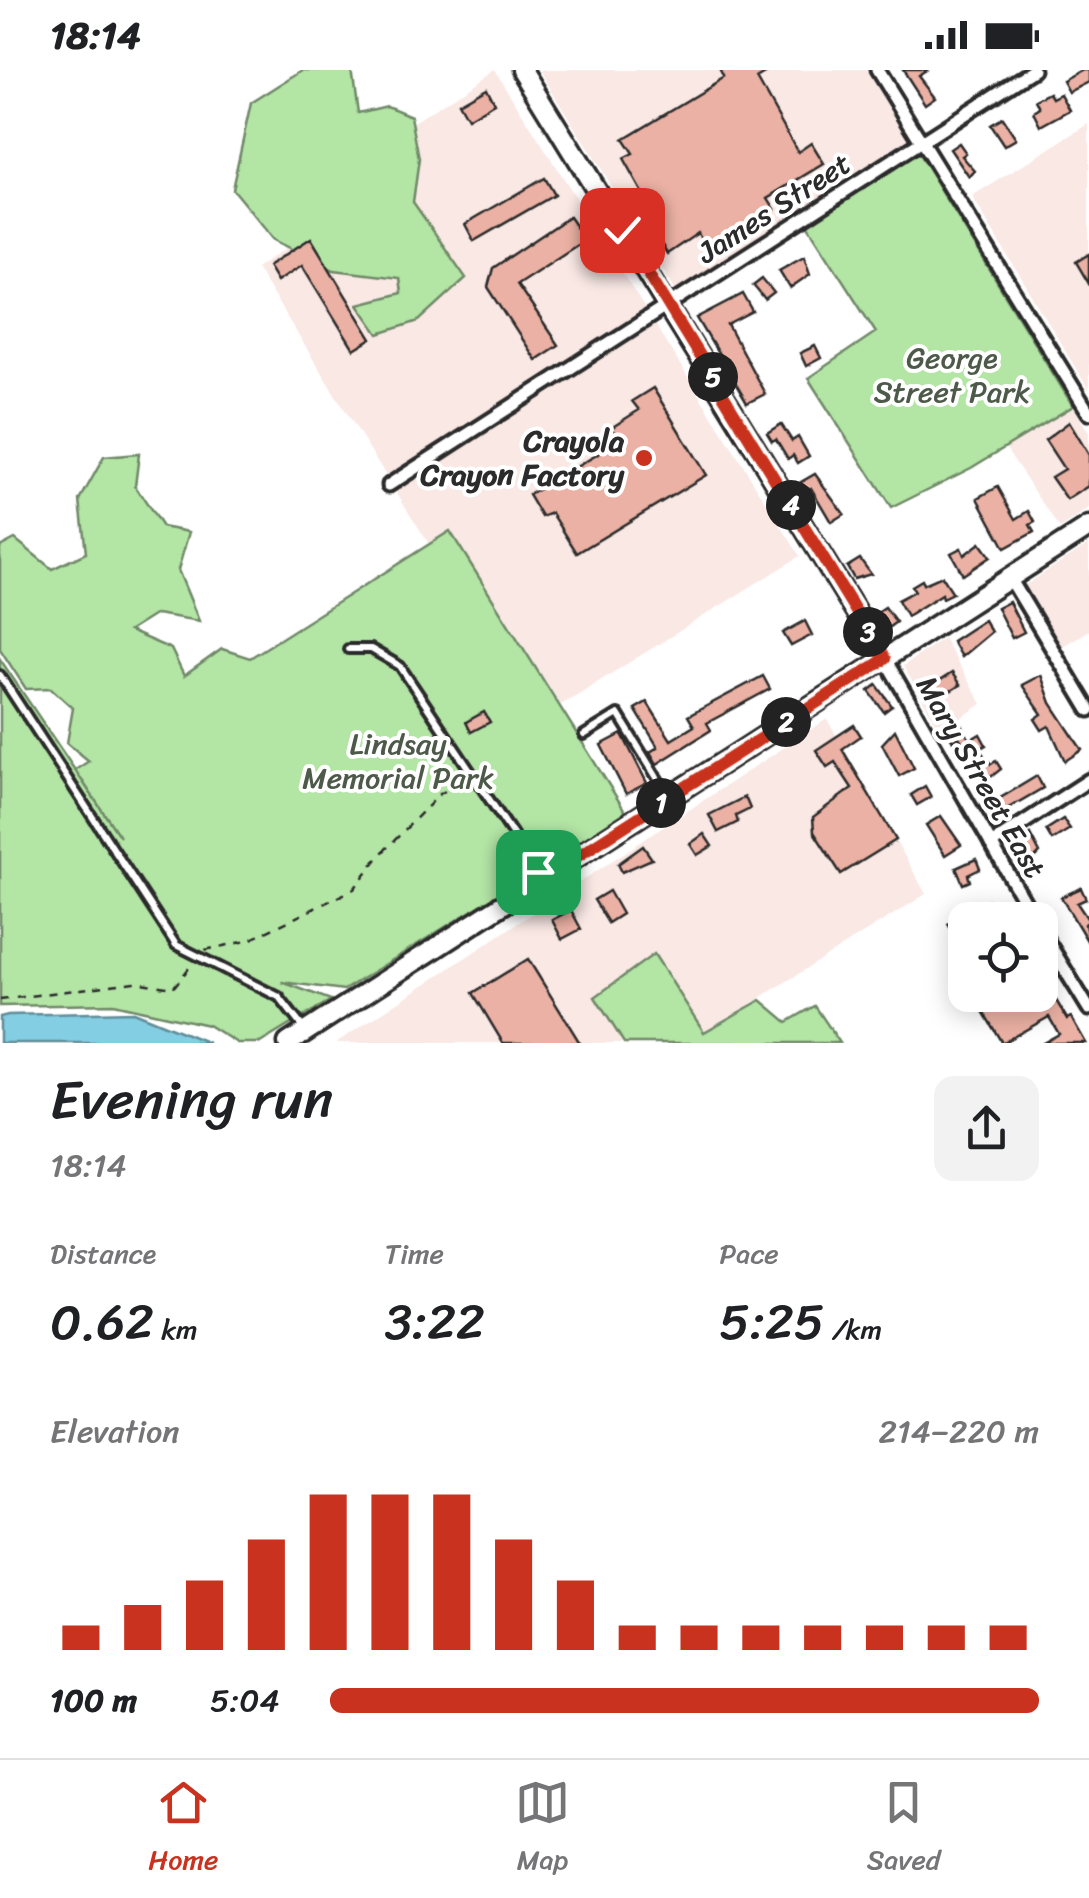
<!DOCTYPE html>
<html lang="en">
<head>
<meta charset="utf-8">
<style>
  body { margin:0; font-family:Sriracha,sans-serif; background:#f2f2f2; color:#202124; height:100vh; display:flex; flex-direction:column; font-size:38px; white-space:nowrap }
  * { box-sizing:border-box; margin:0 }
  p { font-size:32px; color:#757577 }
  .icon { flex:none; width:55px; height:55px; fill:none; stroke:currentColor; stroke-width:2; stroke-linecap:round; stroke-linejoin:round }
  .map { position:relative; height:973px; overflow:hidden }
  .drawer { display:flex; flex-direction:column; background:#fff; flex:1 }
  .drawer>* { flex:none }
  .controls { position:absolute; left:948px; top:832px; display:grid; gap:20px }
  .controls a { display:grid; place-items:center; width:110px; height:110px; border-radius:20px; background:#fff; box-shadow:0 5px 25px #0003; font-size:50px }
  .pin { position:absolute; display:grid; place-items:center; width:85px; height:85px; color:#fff; margin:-42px; border-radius:20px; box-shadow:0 5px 15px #0006 }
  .km { position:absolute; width:50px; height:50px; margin:-25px; border-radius:50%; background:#222; color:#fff; font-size:28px; line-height:50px; text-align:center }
  .round { display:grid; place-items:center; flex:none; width:105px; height:105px; border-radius:20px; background:#f2f2f2 }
  .headline { display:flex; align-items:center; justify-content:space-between; height:170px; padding:0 50px }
  h1 { font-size:55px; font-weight:600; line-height:75px }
  .metrics { display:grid; grid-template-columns:repeat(3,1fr); gap:15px; height:170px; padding:10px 50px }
  .metrics div { display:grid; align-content:center }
  .metrics b { font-size:50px; font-weight:600 }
  .metrics small { font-size:28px; font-weight:400 }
  .metrics p { font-size:28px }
  .chart { height:280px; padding:20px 50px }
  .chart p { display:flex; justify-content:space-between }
  .chart svg { width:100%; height:180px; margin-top:10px; stroke:#c8321e; stroke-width:6 }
  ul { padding:0 50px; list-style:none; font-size:32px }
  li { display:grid; grid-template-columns:160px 120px 1fr; align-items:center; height:75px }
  li i { height:25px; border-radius:12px; background:#c8321e }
  .status { display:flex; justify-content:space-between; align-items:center; height:70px; padding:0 50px; background:#fff; direction:ltr }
  .status svg { height:28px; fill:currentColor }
  .menu { display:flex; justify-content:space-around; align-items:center; height:140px; border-top:2px solid #e0e0e0; background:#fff; font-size:28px; color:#757577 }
  .menu a { display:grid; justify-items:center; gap:5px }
  .menu .on { color:#c8321e }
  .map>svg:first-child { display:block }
  .built { fill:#f9e8e4 }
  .green { fill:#b3e5a5; stroke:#6f8868; stroke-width:2.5 }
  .water { fill:#83cee3; stroke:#608d99; stroke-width:2.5 }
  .building { fill:#ebb1a4; stroke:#2b2b2b; stroke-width:2.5 }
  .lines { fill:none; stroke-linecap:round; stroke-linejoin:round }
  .lane-casing { stroke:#2b2b2b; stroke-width:14 }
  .street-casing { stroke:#2b2b2b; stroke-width:19 }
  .secondary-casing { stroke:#2b2b2b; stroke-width:25 }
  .path { stroke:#2b2b2b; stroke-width:2.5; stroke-dasharray:8 8; stroke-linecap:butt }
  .lane { stroke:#fff; stroke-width:6 }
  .street { stroke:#fff; stroke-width:11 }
  .secondary { stroke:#fff; stroke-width:18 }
  .route-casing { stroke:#fff; stroke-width:20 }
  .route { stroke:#c8321e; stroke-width:12 }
  .poi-dot { fill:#c8321e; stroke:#fff; stroke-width:4 }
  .labels { text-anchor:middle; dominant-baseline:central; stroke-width:8; stroke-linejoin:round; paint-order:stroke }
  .street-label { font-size:30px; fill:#2b2b2b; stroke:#fff }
  .park-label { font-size:30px; fill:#4d5a4a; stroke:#fff }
  .poi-label { font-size:30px; font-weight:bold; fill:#2b2b2b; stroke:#fff; text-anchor:end }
</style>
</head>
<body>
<div class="status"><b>18:14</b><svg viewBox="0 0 49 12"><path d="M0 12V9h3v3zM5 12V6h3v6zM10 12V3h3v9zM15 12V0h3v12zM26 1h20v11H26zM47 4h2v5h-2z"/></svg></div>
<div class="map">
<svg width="1089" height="973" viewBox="0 0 1089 973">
  <rect width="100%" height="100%" fill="#fff"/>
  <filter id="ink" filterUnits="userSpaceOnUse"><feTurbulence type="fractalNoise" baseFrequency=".01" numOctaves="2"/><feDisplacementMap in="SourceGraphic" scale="20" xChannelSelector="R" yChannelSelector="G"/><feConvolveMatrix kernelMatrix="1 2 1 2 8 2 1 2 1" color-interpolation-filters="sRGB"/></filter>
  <g filter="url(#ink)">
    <!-- built -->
    <g class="built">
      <polygon points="495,0 800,486 561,635 450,461 429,474 256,198 397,106 377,76"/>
      <polygon points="539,0 866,0 915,78 677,222"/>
      <polygon points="1089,54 1089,320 972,127"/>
      <polygon points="1073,336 1089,363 1089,439 1060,459 1005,377"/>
      <polygon points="1089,474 1089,560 1058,579 1021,518"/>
      <polygon points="943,568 982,634 941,661 903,596"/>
      <polygon points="827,649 926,824 704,963 595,927 624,973 336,973"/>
    </g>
    <!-- green -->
    <g class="green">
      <polygon points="303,0 352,0 358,43 387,36 411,46 419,89 413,132 466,208 419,251 379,264 358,234 401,223 399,208 334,200 274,170 232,119 251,33"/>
      <polygon points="915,78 1073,336 971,398 891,438 808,308 876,262 803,148"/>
      <polygon points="139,384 135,416 162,457 189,462 178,500 199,551 156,544 129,561 171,579 184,606 222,579 250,588 450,461 627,744 344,920 282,912 331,930 260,973 237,973 208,955 113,934 0,936 0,589 120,767 75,700 89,691 67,673 73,638 51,618 26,619 0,579 0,477 15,469 52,499 86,483 80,430 104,387"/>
      <polygon points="654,884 704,962 761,930 787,952 815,936 840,973 624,973 595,927"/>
    </g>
    <!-- water -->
    <polygon class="water" points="133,942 209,973 0,973 0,947 8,945"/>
    <!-- building -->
    <g class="building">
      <polygon points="720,0 772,0 757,9 798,82 811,73 824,94 768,128 775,139 727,167 705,178 698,163 667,184 645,146 652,141 623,89 633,84 623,69 724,8"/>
      <polygon points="903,0 929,0 919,6 935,27 925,34"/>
      <polygon points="1083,0 1089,0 1089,12 1069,22 1063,11"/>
      <polygon points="486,17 494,33 467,49 458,33"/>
      <polygon points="1050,23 1053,28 1061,24 1070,40 1041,56 1034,42 1040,38 1036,30"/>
      <polygon points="1002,48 1016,69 1004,76 990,55"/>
      <polygon points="959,73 966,83 962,86 975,101 969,107 950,79"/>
      <polygon points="544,108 554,125 474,171 465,154"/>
      <polygon points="569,147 585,170 517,214 558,275 535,290 488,217 493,198"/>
      <polygon points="311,168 372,269 354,280 302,195 277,211 268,196"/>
      <polygon points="1089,184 1089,214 1076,192"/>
      <polygon points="804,186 810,204 790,218 779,200"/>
      <polygon points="762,208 774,223 765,230 753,215"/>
      <polygon points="743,224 753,242 728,255 765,324 747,333 697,248"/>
      <polygon points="815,276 821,288 806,296 800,283"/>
      <polygon points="653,318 706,405 577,483 552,443 542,447 529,425 620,371 611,358 639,340 632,331"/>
      <polygon points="1069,352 1089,385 1089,416 1067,430 1051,407 1064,399 1045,370"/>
      <polygon points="781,354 792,371 798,367 809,386 798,393 793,385 788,389 776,369 772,371 767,363"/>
      <polygon points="815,404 844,444 831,452 811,418 806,421 801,412"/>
      <polygon points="998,417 1016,449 1029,441 1035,452 1030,455 1034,462 1005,478 978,428"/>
      <polygon points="980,473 990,487 963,505 951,483 961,478 964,485"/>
      <polygon points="860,489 871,504 854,509 847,497"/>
      <polygon points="942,506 953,523 943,528 942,524 907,546 898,530 915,521 912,516 922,510 924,514"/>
      <polygon points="1009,532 1024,562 1012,568 997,538"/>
      <polygon points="885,537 896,552 888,558 876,543"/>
      <polygon points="984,550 991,562 961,587 952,571"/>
      <polygon points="805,551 812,565 791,576 783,563"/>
      <polygon points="952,603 960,615 941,627 933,615"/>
      <polygon points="1041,605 1051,633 1082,680 1065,691 1049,656 1042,660 1035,649 1042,644 1022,615"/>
      <polygon points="763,606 770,619 707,653 711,660 657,694 650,682 658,677 635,639 647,632 671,670 694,656 688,646"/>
      <polygon points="877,615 892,636 884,642 869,621"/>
      <polygon points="484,642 490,652 471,662 466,652"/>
      <polygon points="960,653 970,670 980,664 986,675 979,679 991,694 996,691 1001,699 987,710 959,667 953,671 947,660"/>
      <polygon points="854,655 861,666 842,679 896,770 841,804 814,762 813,747 852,718 835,692 827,697 816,680"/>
      <polygon points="895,660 914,698 899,706 882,674"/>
      <polygon points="622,664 647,713 626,724 601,675"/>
      <polygon points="1037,706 1043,718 998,744 992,733"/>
      <polygon points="925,716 931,727 917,735 911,725"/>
      <polygon points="745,727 750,739 736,746 738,752 718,762 709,745"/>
      <polygon points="941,746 961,775 945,785 926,755"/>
      <polygon points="1063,749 1070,759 1052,770 1046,760"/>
      <polygon points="704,764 712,776 697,785 690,774"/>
      <polygon points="1030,764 1040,783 1033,790 1018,773"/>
      <polygon points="643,776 652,789 622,802 618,794"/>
      <polygon points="976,789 980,799 968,805 970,811 963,814 956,798"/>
      <polygon points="1081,818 1086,829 1077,833 1089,851 1085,854 1089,874 1061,827"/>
      <polygon points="609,821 622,844 608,853 594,830"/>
      <polygon points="988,830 1000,850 965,850 965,882 948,854"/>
      <polygon points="571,840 581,859 562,869 552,850"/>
      <polygon points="528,889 580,973 503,973 473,923"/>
      <polygon points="1040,903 1067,949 1071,947 1086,973 1043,973 1059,964 1049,947 1002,973 984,943 1014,925 1040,925"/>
    </g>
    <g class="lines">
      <!-- lane casing -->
      <g class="lane-casing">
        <g id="lane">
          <polyline points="348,579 371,579 400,596 542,808"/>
          <polyline points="0,605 176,875 279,927 304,959"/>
          <polyline points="584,665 618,644 667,724"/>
        </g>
      </g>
      <!-- street casing -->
      <g class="street-casing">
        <g id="street">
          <polyline points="877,0 1089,343"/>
          <polyline points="389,415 1033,0"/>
          <polyline points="1011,510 1089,640"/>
          <polyline points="885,589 1035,850"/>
          <polyline points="991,774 1089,710"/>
          <polyline points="1040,859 1089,939"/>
        </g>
      </g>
      <!-- secondary casing -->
      <g class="secondary-casing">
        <g id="secondary">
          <polyline points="522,0 885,589"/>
          <polyline points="288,973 1089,457"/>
        </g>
      </g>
      <!-- path -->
      <g class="path">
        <polyline points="205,880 247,871 354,819 379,786 440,724 466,708"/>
        <polyline points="0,930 134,912 173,918 193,893"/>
      </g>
      <!-- lane -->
      <use href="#lane" class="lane"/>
      <!-- street -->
      <use href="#street" class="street"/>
      <!-- secondary -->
      <use href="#secondary" class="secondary"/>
    </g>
  </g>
  <g class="lines" filter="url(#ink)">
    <!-- route casing -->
    <g class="route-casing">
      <polyline id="route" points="538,802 542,809 885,589 622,160"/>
    </g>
    <!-- route -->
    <use href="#route" class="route"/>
  </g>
  <!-- markers -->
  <circle class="poi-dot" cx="644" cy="388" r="10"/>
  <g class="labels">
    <!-- street labels -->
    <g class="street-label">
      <text transform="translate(774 138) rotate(-33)">James Street</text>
      <text transform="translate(981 707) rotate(60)">Mary Street East</text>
    </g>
    <!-- park labels -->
    <g class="park-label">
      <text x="952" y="288">George<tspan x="952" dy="34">Street Park</tspan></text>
      <text x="398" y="674">Lindsay<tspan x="398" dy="34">Memorial Park</tspan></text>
    </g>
    <!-- poi labels -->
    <g class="poi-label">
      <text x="624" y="371">Crayola<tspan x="624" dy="34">Crayon Factory</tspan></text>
    </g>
  </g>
</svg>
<div class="controls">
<a><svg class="icon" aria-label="locate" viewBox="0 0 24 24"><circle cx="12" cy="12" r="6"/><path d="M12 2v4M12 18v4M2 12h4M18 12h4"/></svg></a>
</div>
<div class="pin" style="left:538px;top:802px;background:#1e9e55"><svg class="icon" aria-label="arrive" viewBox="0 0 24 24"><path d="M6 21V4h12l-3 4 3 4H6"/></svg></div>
<div class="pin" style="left:622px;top:160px;background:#d93025"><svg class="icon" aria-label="check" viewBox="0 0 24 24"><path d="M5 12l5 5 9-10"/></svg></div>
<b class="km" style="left:661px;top:733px">1</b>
<b class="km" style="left:786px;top:652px">2</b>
<b class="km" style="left:868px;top:562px">3</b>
<b class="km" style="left:791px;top:435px">4</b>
<b class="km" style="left:713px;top:307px">5</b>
</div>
<section class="drawer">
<div class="headline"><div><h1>Evening run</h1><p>18:14</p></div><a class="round"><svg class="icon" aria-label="share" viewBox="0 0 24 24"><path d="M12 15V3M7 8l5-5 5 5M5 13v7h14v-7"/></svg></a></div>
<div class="metrics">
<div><p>Distance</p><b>0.62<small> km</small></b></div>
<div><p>Time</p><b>3:22</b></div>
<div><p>Pace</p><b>5:25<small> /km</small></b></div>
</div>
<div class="chart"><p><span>Elevation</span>214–220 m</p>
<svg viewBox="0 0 160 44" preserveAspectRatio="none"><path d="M5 44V38M15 44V33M25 44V27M35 44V17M45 44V6M55 44V6M65 44V6M75 44V17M85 44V27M95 44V38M105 44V38M115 44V38M125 44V38M135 44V38M145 44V38M155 44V38"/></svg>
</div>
<ul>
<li><b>100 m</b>5:04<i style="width:100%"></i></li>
</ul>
</section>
<nav class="menu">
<a class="on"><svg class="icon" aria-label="home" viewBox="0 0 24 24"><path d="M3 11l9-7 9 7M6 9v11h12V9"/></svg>Home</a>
<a><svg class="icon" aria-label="map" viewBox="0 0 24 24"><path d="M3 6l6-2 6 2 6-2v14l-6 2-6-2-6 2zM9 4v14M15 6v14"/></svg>Map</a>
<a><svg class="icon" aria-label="saved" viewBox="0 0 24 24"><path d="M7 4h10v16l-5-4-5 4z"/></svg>Saved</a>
</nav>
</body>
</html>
